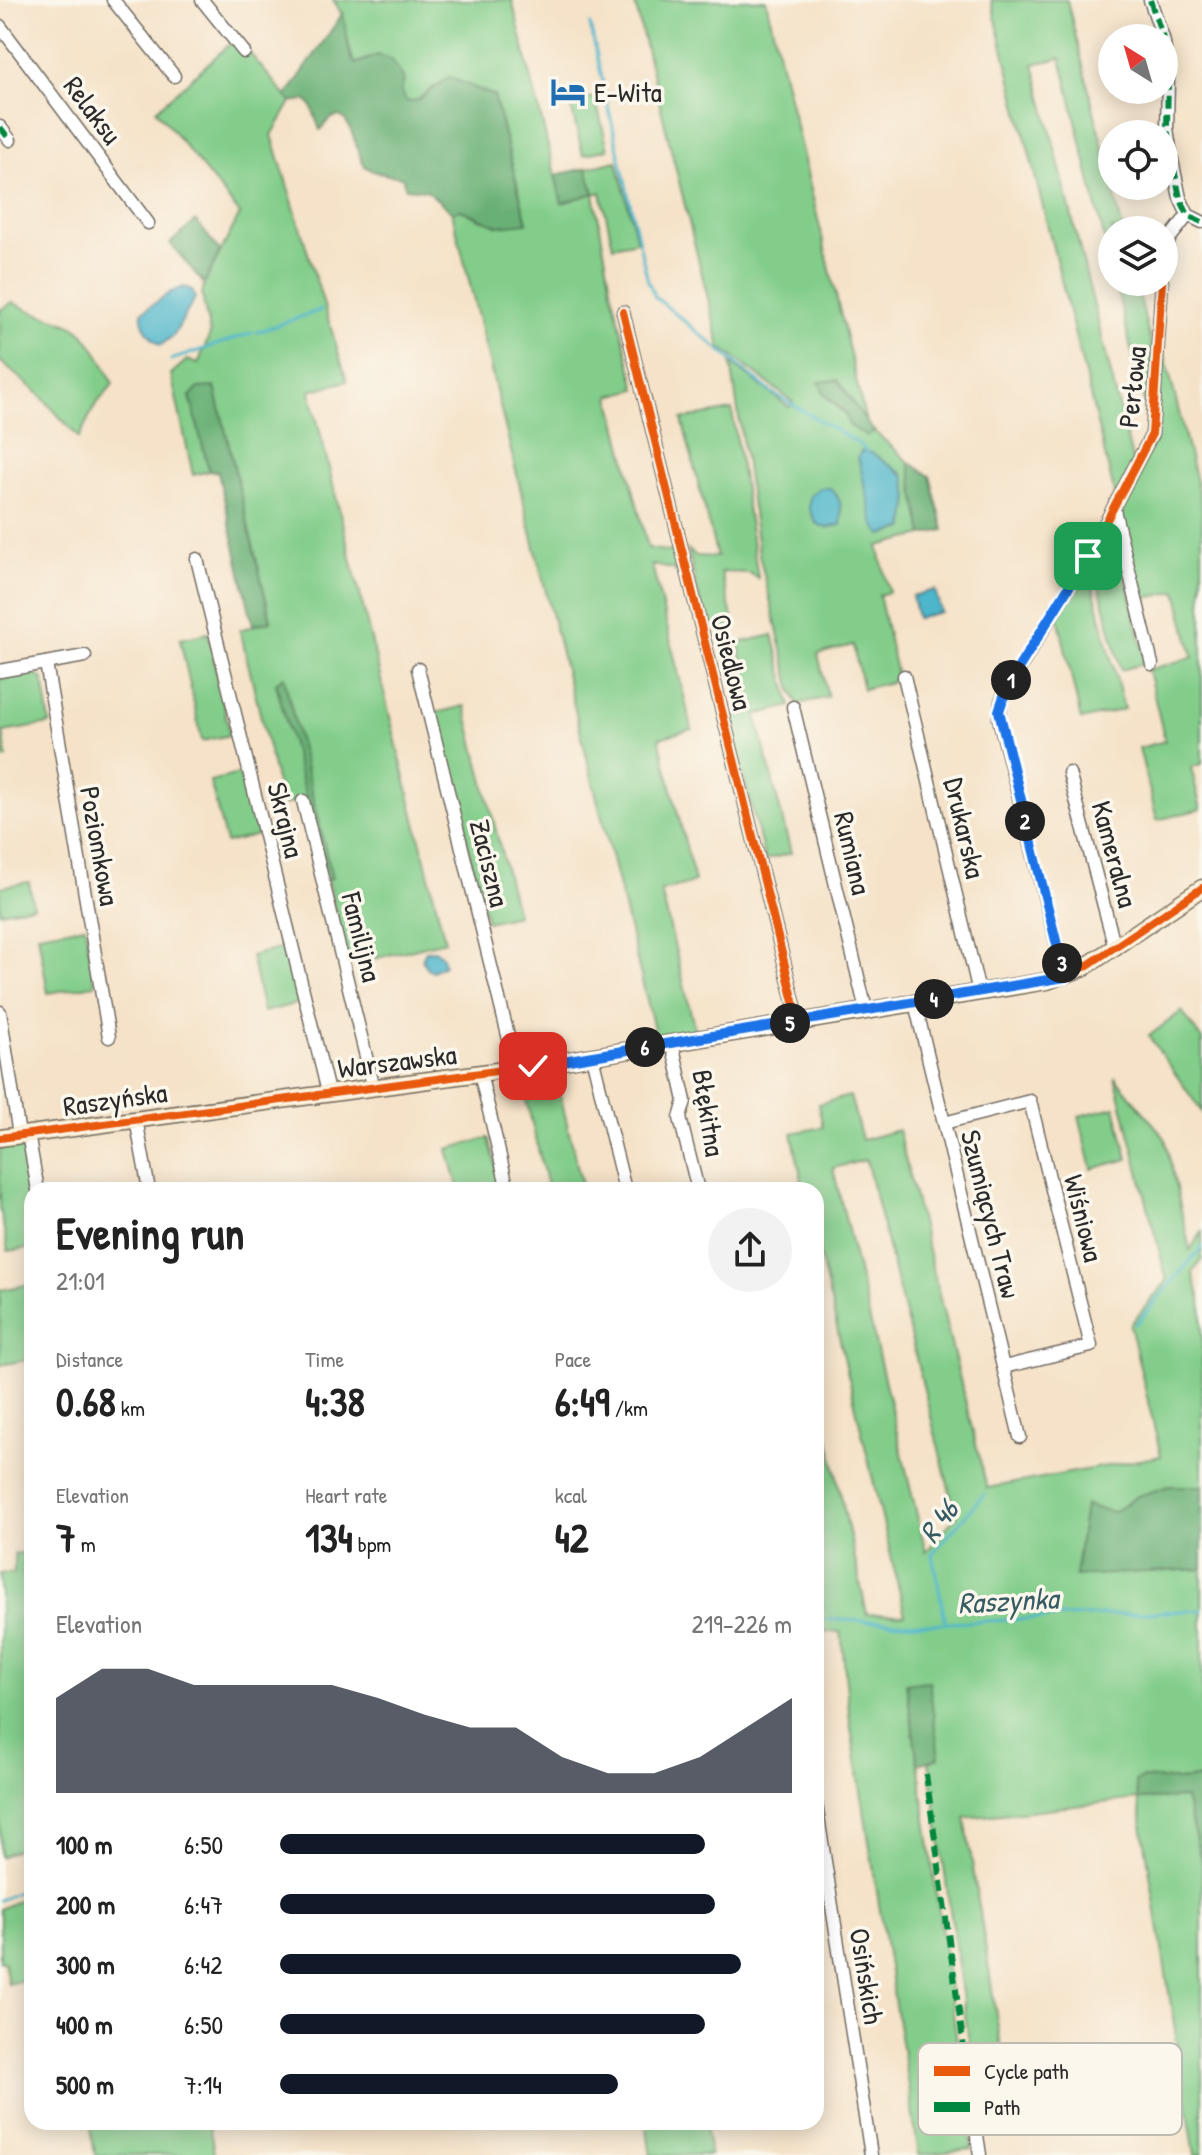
<!DOCTYPE html>
<html lang="en">
<head>
<meta charset="utf-8">
<style>
  body { margin:0; font-family:"Patrick Hand",sans-serif; background:#f2f2f2; color:#222; height:100vh; display:flex; flex-direction:column; font-size:30px; white-space:nowrap }
  * { box-sizing:border-box; margin:0 }
  p { font-size:26px; color:#767676 }
  .icon { flex:none; width:44px; height:44px; fill:none; stroke:currentColor; stroke-width:2; stroke-linecap:round; stroke-linejoin:round }
  .map { position:relative; flex:1; overflow:hidden }
  .drawer { position:absolute; left:24px; top:1182px; width:800px; height:948px; display:flex; flex-direction:column; background:#fff; border-radius:24px; box-shadow:0 4px 20px #0003 }
  .drawer>* { flex:none }
  .needle { width:52px; rotate:323deg }
  .buttons { position:absolute; left:1098px; top:24px; display:grid; gap:16px }
  .buttons a { display:grid; place-items:center; width:80px; height:80px; border-radius:50%; background:#fff; box-shadow:0 4px 20px #0003; font-size:40px }
  .pin { position:absolute; display:grid; place-items:center; width:68px; height:68px; color:#fff; margin:-34px; border-radius:16px; box-shadow:0 4px 12px #0006 }
  .km { position:absolute; width:40px; height:40px; margin:-20px; border-radius:50%; background:#222; color:#fff; font-size:22px; line-height:40px; text-align:center }
  .round { display:grid; place-items:center; flex:none; width:84px; height:84px; border-radius:42px; background:#f2f2f2 }
  .head { display:flex; align-items:center; justify-content:space-between; height:136px; padding:0 32px }
  h1 { font-size:44px; font-weight:800; line-height:60px }
  .stats { display:grid; grid-template-columns:repeat(3,1fr); gap:12px; height:136px; padding:8px 32px }
  .stats div { display:grid; align-content:center }
  .stats b { font-size:40px; font-weight:800 }
  .stats small { font-size:22px; font-weight:400 }
  .stats p { font-size:22px }
  .chart { height:224px; padding:16px 32px }
  .chart p { display:flex; justify-content:space-between }
  .chart svg { width:100%; height:144px; margin-top:8px; fill:#111827; opacity:.7 }
  ul { padding:0 32px; list-style:none; font-size:26px }
  li { display:grid; grid-template-columns:128px 96px 1fr; align-items:center; height:60px }
  li i { height:20px; border-radius:10px; background:#111827 }
  .map>svg:first-child { display:block }
  .green { fill:#82cd8a; stroke:#567c5a; stroke-width:2; fill-rule:evenodd }
  .forest { fill:#69b076; stroke:#4a6e50; stroke-width:2 }
  .water { fill:#4db6cb; stroke:#3c707b; stroke-width:2 }
  .lines { fill:none; stroke-linecap:round; stroke-linejoin:round }
  .stream { stroke:#4db6cb; stroke-width:3 }
  .street-casing { stroke:#726b62; stroke-width:15 }
  .secondary-casing { stroke:#726b62; stroke-width:19 }
  .street { stroke:#fff; stroke-width:12 }
  .secondary { stroke:#f9e7c3; stroke-width:16 }
  .quiet { stroke:#00873e; stroke-width:6; stroke-dasharray:12 6; stroke-linecap:butt }
  .cycleway-casing { stroke:#fbf7ec; stroke-width:13 }
  .cycleway { stroke:#e8590c; stroke-width:8 }
  .route-casing { stroke:#fff; stroke-width:16 }
  .route { stroke:#1a73e8; stroke-width:10 }
  .labels { text-anchor:middle; dominant-baseline:central; stroke-width:7; stroke-linejoin:round; paint-order:stroke }
  .poi-label { font-size:28px; fill:#2b2b2b; stroke:#fbf7ec; text-anchor:start }
  .street-label { font-size:28px; fill:#2b2b2b; stroke:#fbf7ec }
  .water-label { font-size:30px; font-style:italic; fill:#375c63; stroke:#fbf7ec }
  .key { fill:#fbf7ec; stroke:#bdbab2; stroke-width:2 }
  .key-label { font-size:22px; fill:#2b2b2b }
</style>
</head>
<body>
<div class="map">
<svg width="1202" height="2155" viewBox="0 0 1202 2155">
  <rect width="100%" height="100%" fill="#fbf7ec"/>
  <filter id="ink" filterUnits="userSpaceOnUse"><feTurbulence type="fractalNoise" baseFrequency=".0125" numOctaves="2"/><feDisplacementMap in="SourceGraphic" scale="16" xChannelSelector="R" yChannelSelector="G"/><feConvolveMatrix kernelMatrix="1 2 1 2 8 2 1 2 1" color-interpolation-filters="sRGB"/></filter>
  <filter id="wash" filterUnits="userSpaceOnUse"><feTurbulence type="fractalNoise" baseFrequency=".006" numOctaves="4" result="noise"/><feDisplacementMap in="SourceGraphic" scale="32" xChannelSelector="R" yChannelSelector="G"/><feGaussianBlur stdDeviation="1.8" result="paint"/><feColorMatrix in="noise" values="0 0 0 0 0 0 0 0 0 0 0 0 0 0 0 0 0 1.4 0 .05"/><feComposite in="paint" operator="in"/></filter>
  <g filter="url(#wash)">
    <rect width="100%" height="100%" fill="#f5e2c8"/>
    <!-- green -->
    <g class="green">
      <path d="M 333,0 L 512,0 L 562,203 L 594,193 L 587,168 L 617,161 L 637,241 L 613,246 L 601,192 L 594,194 L 611,288 L 636,389 L 610,396 L 648,548 L 670,552 L 675,548 L 682,576 L 672,569 L 652,565 L 692,729 L 659,738 L 695,882 L 661,891 L 695,1030 L 656,1037 L 452,212 L 461,210 L 482,220 L 527,222 L 494,96 L 470,86 L 435,86 L 418,100 L 407,103 L 378,55 L 355,64 C 344,42 350,22 333,0 Z"/>
      <path d="M 634,0 L 766,0 L 866,422 C 854,408 849,395 837,381 L 820,383 L 825,395 L 866,436 L 874,431 L 909,462 L 923,535 L 878,546 L 889,592 L 879,595 L 898,680 L 863,689 L 853,645 L 818,654 L 828,697 L 798,704 L 792,691 L 759,554 L 731,363 L 789,407 L 793,402 L 720,347 ZM 872,453 L 904,475 L 909,497 Z"/>
      <polygon points="991,0 1067,0 1123,230 1112,230 1112,271 1061,58 1034,64 1133,463 1116,499"/>
      <polygon points="231,43 247,50 291,102 272,135 347,381 310,391 445,941 349,965 327,879 331,878 284,678 276,683 307,799 282,805 240,630 271,620 215,388 190,396 209,471 193,475 171,374 187,360 198,364 210,334 202,295 204,284 240,214 156,110"/>
      <polygon points="595,97 608,149 583,155 570,103"/>
      <polygon points="1115,282 1136,282 1153,352 1149,423"/>
      <path d="M 13,302 C 32,315 53,316 73,326 C 90,335 106,367 113,384 L 94,407 L 79,438 L 40,395 L 0,361 L 0,310 Z"/>
      <polygon points="1162,352 1166,359 1202,506 1202,764 1191,767 1201,809 1157,820 1139,748 1165,741 1148,670 1193,657 1177,591 1142,599 1119,506 1155,440"/>
      <polygon points="732,410 758,578 749,573 721,572 734,625 707,631 688,550 696,556 717,557 682,419"/>
      <polygon points="1112,518 1146,663 1121,670 1092,557"/>
      <polygon points="1087,563 1124,709 1081,720 1057,612"/>
      <polygon points="208,633 230,735 202,741 180,639"/>
      <polygon points="773,635 791,706 756,715 791,853 765,860 729,718 755,711 738,643"/>
      <polygon points="34,673 43,679 50,724 3,732 7,758 0,759 0,679"/>
      <polygon points="465,706 517,915 487,922 435,713"/>
      <polygon points="243,773 258,835 226,843 210,781"/>
      <polygon points="29,882 33,906 0,912 0,887"/>
      <polygon points="85,926 95,985 48,993 38,934"/>
      <polygon points="286,947 299,1003 263,1012 251,956"/>
      <polygon points="1182,1011 1202,1040 1202,1112 1149,1036"/>
      <polygon points="555,1073 583,1190 548,1190 521,1078"/>
      <path d="M 1115,1077 L 1165,1138 L 1190,1250 L 1202,1232 L 1202,1260 L 1193,1272 L 1202,1308 L 1202,1486 L 1168,1486 L 1075,1575 L 1202,1569 L 1202,1785 L 1198,1778 L 1177,1780 L 1143,1778 L 1139,1799 L 1185,1798 L 1202,1863 L 1202,2155 L 1195,2155 L 1138,1799 L 965,1818 L 1004,2065 L 973,2070 L 929,1762 L 939,1758 L 907,1683 L 972,2149 L 919,2155 L 850,1722 L 841,1632 L 816,1631 L 816,1410 L 822,1409 L 867,1614 L 905,1615 L 816,1239 L 816,1190 L 804,1190 L 792,1133 L 823,1127 L 818,1104 L 850,1096 L 862,1140 L 898,1130 L 987,1488 L 1161,1456 L 1130,1325 L 1167,1281 ZM 866,1160 L 956,1516 L 926,1552 L 833,1168 Z"/>
      <polygon points="1115,1107 1128,1159 1092,1169 1079,1116"/>
      <polygon points="489,1138 502,1190 459,1190 448,1149"/>
      <polygon points="22,1144 32,1199 32,1248 8,1251 0,1208 0,1148"/>
      <polygon points="31,1284 29,1295 32,1311 32,1359 0,1365 0,1290"/>
      <polygon points="32,1552 32,1571 22,1573 32,1573 32,1842 0,1857 0,1574 14,1573 14,1554"/>
      <polygon points="32,1894 32,1979 8,1983 4,1961 0,1961 0,1909"/>
      <polygon points="90,2122 209,2122 214,2155 95,2155"/>
      <polygon points="646,2122 705,2122 710,2155 651,2155"/>
    </g>
    <!-- forest -->
    <g class="forest">
      <path d="M 343,13 L 350,55 L 355,64 L 378,55 L 391,59 L 404,79 L 401,92 L 407,102 L 418,100 L 449,77 L 494,96 L 527,223 L 499,226 L 461,210 L 452,212 L 426,190 L 406,188 L 402,177 C 391,175 375,174 366,167 C 354,158 352,87 320,130 L 311,105 L 305,100 L 291,102 L 286,97 Z"/>
      <polygon points="587,168 594,193 562,203 555,175"/>
      <polygon points="196,221 220,251 204,284 170,243"/>
      <path d="M 837,380 C 851,397 859,415 874,431 L 866,436 L 849,425 L 845,412 L 825,395 L 819,382 Z"/>
      <polygon points="215,387 271,621 253,625 218,472 209,471 190,396 199,388"/>
      <polygon points="909,462 930,476 944,530 923,535"/>
      <polygon points="284,677 332,878 327,879 276,683"/>
      <polygon points="1169,1486 1202,1486 1202,1569 1075,1576 1085,1505 1113,1512 1138,1496"/>
      <polygon points="929,1681 939,1758 918,1764 906,1683"/>
      <polygon points="1143,1778 1177,1780 1198,1778 1202,1785 1202,1863 1185,1798 1138,1799 1135,1781"/>
    </g>
    <!-- water -->
    <g class="water">
      <path d="M 184,287 L 192,290 L 195,298 L 174,335 L 161,345 C 151,340 140,324 142,312 L 171,292 Z"/>
      <polygon points="861,451 872,453 904,475 909,497 905,528 882,535 874,525 858,457"/>
      <path d="M 819,488 L 830,488 C 842,498 842,510 841,525 L 826,528 L 816,523 L 809,508 L 810,496 Z"/>
      <polygon points="935,590 941,612 917,618 912,596"/>
      <polygon points="435,950 442,956 444,965 433,971 427,969 422,959 426,951"/>
    </g>
    <g class="lines">
      <!-- stream -->
      <g class="stream">
        <polyline points="590,25 640,247 648,281 655,297 771,392 859,444 867,452"/>
        <polyline points="257,332 321,310"/>
        <polyline points="171,360 252,333"/>
        <polyline points="1136,1324 1202,1247"/>
        <polyline points="816,1619 931,1624 1202,1610"/>
        <polyline points="945,1620 932,1554 984,1494"/>
        <polyline points="0,1900 32,1885"/>
      </g>
    </g>
  </g>
  <g filter="url(#ink)">
    <g class="lines">
      <!-- street casing -->
      <g class="street-casing">
        <g id="street">
          <polyline points="113,0 174,76"/>
          <polyline points="202,0 244,52"/>
          <polyline points="1150,0 1163,38"/>
          <polyline points="0,26 148,223"/>
          <polyline points="1164,42 1168,79 1167,128 1171,155 1180,198 1188,215 1202,222"/>
          <polyline points="0,127 10,140"/>
          <polyline points="1164,262 1169,239 1188,215"/>
          <polyline points="623,312 799,1022"/>
          <polyline points="1114,510 1152,664"/>
          <polyline points="197,559 328,1092"/>
          <polyline points="46,663 109,1037"/>
          <polyline points="418,669 516,1068"/>
          <polyline points="0,671 85,656"/>
          <polyline points="904,676 979,992"/>
          <polyline points="793,707 866,1010"/>
          <polyline points="1069,773 1115,948"/>
          <polyline points="303,801 373,1085"/>
          <polyline points="1065,977 999,719 1001,702 1006,690 1088,556 1152,434 1162,282"/>
          <polyline points="915,1003 1020,1437"/>
          <polyline points="0,1012 19,1135"/>
          <polyline points="672,1043 685,1101 680,1118 698,1190"/>
          <polyline points="592,1056 625,1190"/>
          <polyline points="480,1073 508,1190"/>
          <polyline points="136,1119 149,1190"/>
          <polyline points="944,1123 1030,1101 1091,1346 1004,1367"/>
          <polyline points="28,1134 38,1190"/>
          <polyline points="816,1804 871,2155"/>
          <polyline points="968,2077 980,2155"/>
        </g>
      </g>
      <!-- secondary casing -->
      <g class="secondary-casing">
        <polyline id="secondary" points="0,1138 533,1066 1047,981 1085,967 1202,888"/>
      </g>
      <!-- street -->
      <use href="#street" class="street"/>
      <!-- secondary -->
      <use href="#secondary" class="secondary"/>
      <!-- quiet -->
      <g class="quiet">
        <polyline points="1150,0 1163,38"/>
        <polyline points="1164,42 1168,79 1167,128 1171,155 1180,198 1188,215 1202,222"/>
        <polyline points="0,127 10,140"/>
        <polyline points="926,1774 968,2077"/>
      </g>
      <!-- cycleway casing -->
      <g class="cycleway-casing">
        <g id="cycleway">
          <polyline points="623,312 799,1022"/>
          <polyline points="1065,977 999,719 1001,702 1006,690 1088,556 1152,434 1162,282"/>
          <polyline points="0,1138 533,1066 1047,981 1085,967 1202,888"/>
        </g>
      </g>
      <!-- cycleway -->
      <use href="#cycleway" class="cycleway"/>
    </g>
  </g>
  <g class="lines" filter="url(#ink)">
    <!-- route casing -->
    <g class="route-casing">
      <polyline id="route" points="533,1066 1065,977 999,711 1006,690 1019,667 1088,556"/>
    </g>
    <!-- route -->
    <use href="#route" class="route"/>
  </g>
  <!-- icons -->
  <defs>
    <g id="hotel-bare" transform="scale(2.76)"><path d="M-6-4.5h1.5V1H6V5H4.5V3h-9V5H-6ZM-4 0a1.8 1.8 0 1 1 3.6 0ZM.5 0V-2.5h3Q6-2.5 6 0Z" fill="#1f6fb2" stroke="#fbf7ec" stroke-width="2.5" paint-order="stroke"/></g>
  </defs>
  <g fill-rule="evenodd">
    <use href="#hotel-bare" x="568" y="92"/>
  </g>
  <g class="labels">
    <!-- poi labels -->
    <g class="poi-label">
      <text x="594" y="92">E-Wita</text>
    </g>
    <!-- street labels -->
    <g class="street-label">
      <text transform="translate(93 110) rotate(53)">Relaksu</text>
      <text transform="translate(1132 387) rotate(-84)">Perłowa</text>
      <text transform="translate(732 662) rotate(76)">Osiedlowa</text>
      <text transform="translate(286 820) rotate(76)">Skrajna</text>
      <text transform="translate(965 828) rotate(77)">Drukarska</text>
      <text transform="translate(100 846) rotate(80)">Poziomkowa</text>
      <text transform="translate(853 853) rotate(77)">Rumiana</text>
      <text transform="translate(1115 854) rotate(75)">Kameralna</text>
      <text transform="translate(490 863) rotate(76)">Zaciszna</text>
      <text transform="translate(362 937) rotate(76)">Familijna</text>
      <text transform="translate(397 1061) rotate(-7)">Warszawska</text>
      <text transform="translate(115 1099) rotate(-8)">Raszyńska</text>
      <text transform="translate(709 1113) rotate(81)">Błękitna</text>
      <text transform="translate(991 1214) rotate(76)">Szumiących Traw</text>
      <text transform="translate(1084 1218) rotate(76)">Wiśniowa</text>
      <text transform="translate(867 1976) rotate(81)">Osińskich</text>
    </g>
    <!-- water labels -->
    <g class="water-label">
      <text transform="translate(938 1521) rotate(-54)">R 46</text>
      <text transform="translate(1008 1600) rotate(-3)">Raszynka</text>
    </g>
  </g>
  <!-- legend -->
  <rect x="918" y="2043" width="264" height="92" rx="12" class="key"/>
  <rect x="934" y="2066" width="36" height="10" fill="#e8590c"/>
  <rect x="934" y="2102" width="36" height="10" fill="#00873e"/>
  <g class="key-label">
    <text x="984" y="2079">Cycle path</text>
    <text x="984" y="2115">Path</text>
  </g>
</svg>
<div class="buttons">
<a><svg class="needle" viewBox="-14 -14 28 28"><path d="M0-13l5 13h-10z" fill="#e53935"/><path d="M0 13l5-13h-10z" fill="#767676"/></svg></a>
<a><svg class="icon" aria-label="locate" viewBox="0 0 24 24"><circle cx="12" cy="12" r="6"/><path d="M12 2v4M12 18v4M2 12h4M18 12h4"/></svg></a>
<a><svg class="icon" aria-label="layers" viewBox="0 0 24 24"><path d="M12 4l9 5-9 5-9-5zM3 14l9 5 9-5"/></svg></a>
</div>
<div class="pin" style="left:1088px;top:556px;background:#1e9e55"><svg class="icon" aria-label="arrive" viewBox="0 0 24 24"><path d="M6 21V4h12l-3 4 3 4H6"/></svg></div>
<div class="pin" style="left:533px;top:1066px;background:#d93025"><svg class="icon" aria-label="check" viewBox="0 0 24 24"><path d="M5 12l5 5 9-10"/></svg></div>
<b class="km" style="left:1011px;top:680px">1</b>
<b class="km" style="left:1025px;top:821px">2</b>
<b class="km" style="left:1062px;top:963px">3</b>
<b class="km" style="left:934px;top:999px">4</b>
<b class="km" style="left:790px;top:1023px">5</b>
<b class="km" style="left:645px;top:1047px">6</b>
<section class="drawer">
<div class="head"><div><h1>Evening run</h1><p>21:01</p></div><a class="round"><svg class="icon" aria-label="share" viewBox="0 0 24 24"><path d="M12 15V3M7 8l5-5 5 5M5 13v7h14v-7"/></svg></a></div>
<div class="stats">
<div><p>Distance</p><b>0.68<small> km</small></b></div>
<div><p>Time</p><b>4:38</b></div>
<div><p>Pace</p><b>6:49<small> /km</small></b></div>
</div>
<div class="stats">
<div><p>Elevation</p><b>7<small> m</small></b></div>
<div><p>Heart rate</p><b>134<small> bpm</small></b></div>
<div><p>kcal</p><b>42</b></div>
</div>
<div class="chart"><p><span>Elevation</span>219–226 m</p>
<svg viewBox="0 0 160 44" preserveAspectRatio="none"><path d="M0 44V15L10 6L20 6L30 11L40 11L50 11L60 11L70 15L80 20L90 24L100 24L110 33L120 38L130 38L140 33L150 24L160 15V44z"/></svg>
</div>
<ul>
<li><b>100 m</b>6:50<i style="width:83%"></i></li>
<li><b>200 m</b>6:47<i style="width:85%"></i></li>
<li><b>300 m</b>6:42<i style="width:90%"></i></li>
<li><b>400 m</b>6:50<i style="width:83%"></i></li>
<li><b>500 m</b>7:14<i style="width:66%"></i></li>
</ul>
</section>
</div>
</body>
</html>
